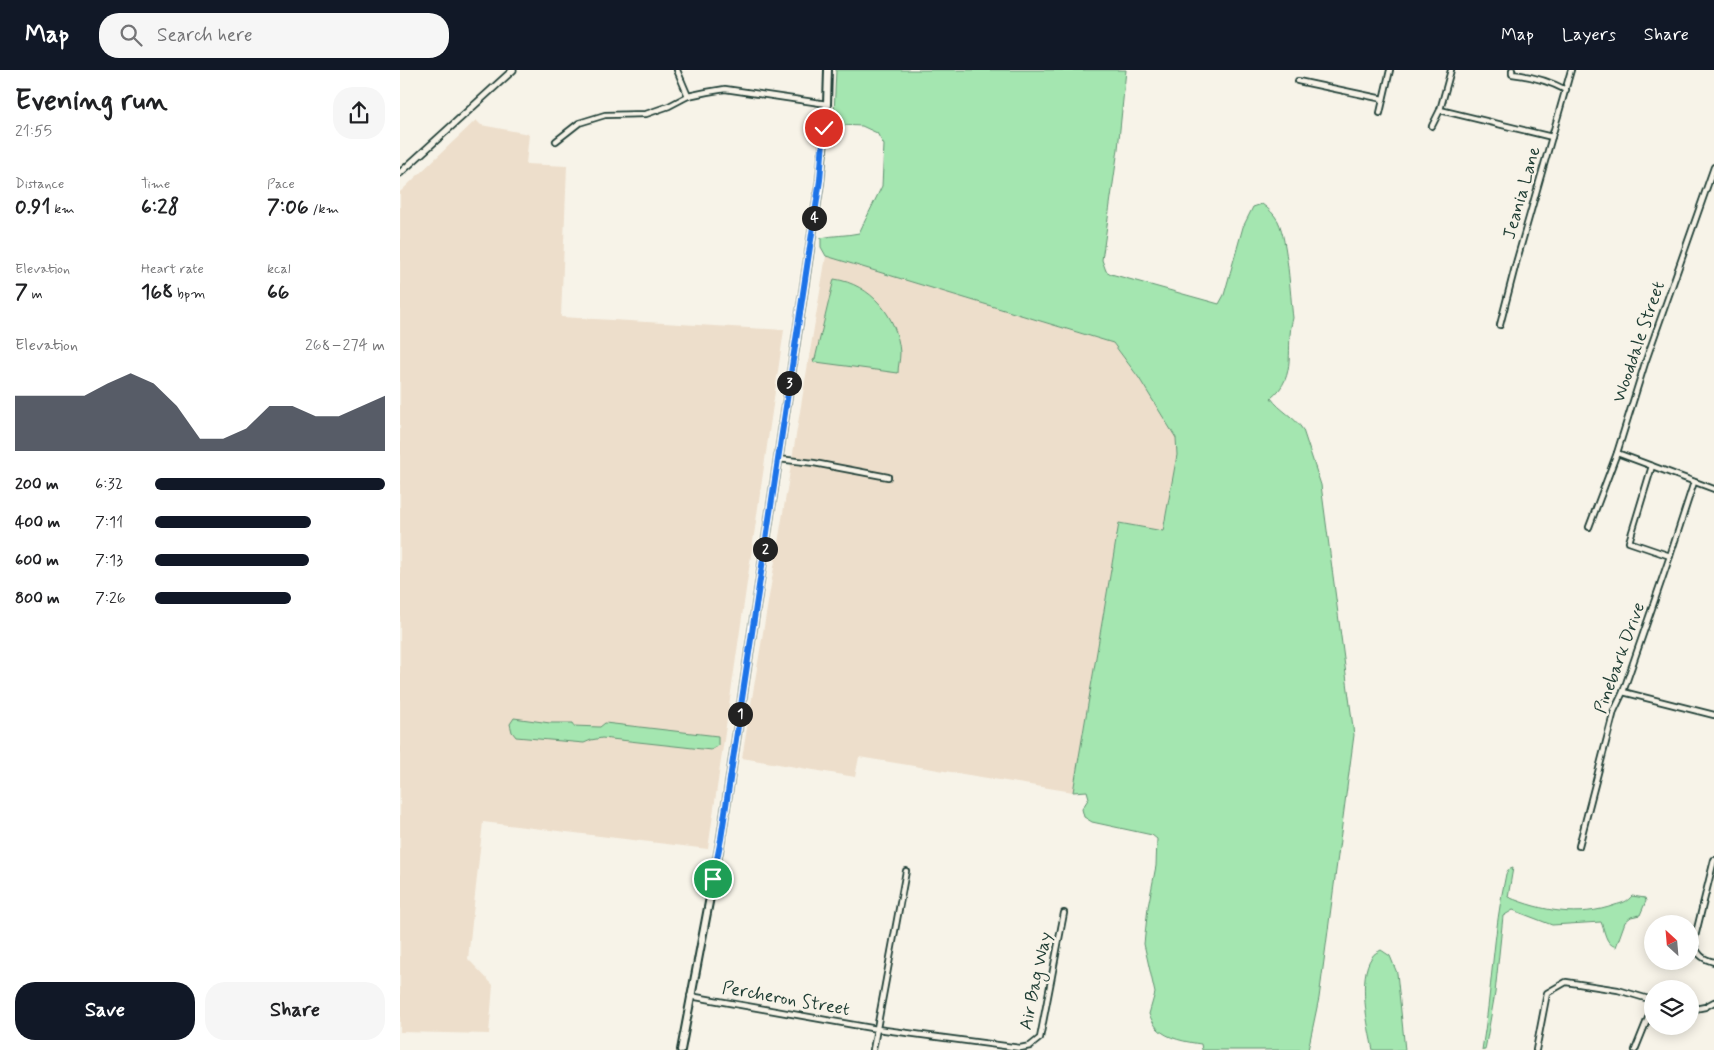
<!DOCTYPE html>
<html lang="en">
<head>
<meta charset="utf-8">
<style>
  body { margin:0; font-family:Mynerve,sans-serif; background:#f6f6f6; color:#202124; height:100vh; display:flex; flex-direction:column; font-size:19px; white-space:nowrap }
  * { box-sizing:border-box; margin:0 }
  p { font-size:16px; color:#757577 }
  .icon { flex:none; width:28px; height:28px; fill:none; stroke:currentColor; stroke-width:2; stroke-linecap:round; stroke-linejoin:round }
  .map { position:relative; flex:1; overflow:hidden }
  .drawer { display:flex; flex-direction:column; background:#fff; width:400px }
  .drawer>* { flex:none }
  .needle { width:32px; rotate:334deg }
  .fabs { position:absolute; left:1244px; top:845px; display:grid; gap:10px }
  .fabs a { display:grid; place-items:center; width:55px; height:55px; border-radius:50%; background:#fff; box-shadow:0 2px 12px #0003; font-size:25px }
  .pin { position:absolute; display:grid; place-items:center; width:42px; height:42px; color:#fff; margin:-21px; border:2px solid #fff; border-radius:50%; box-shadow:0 1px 5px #0007 }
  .km { position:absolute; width:25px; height:25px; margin:-12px; border-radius:50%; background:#222; color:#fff; font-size:14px; line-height:25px; text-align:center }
  .round { display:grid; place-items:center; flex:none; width:52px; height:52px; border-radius:20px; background:#f6f6f6 }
  .summary { display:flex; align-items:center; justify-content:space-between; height:85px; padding:0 15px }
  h1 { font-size:28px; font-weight:700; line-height:38px }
  .stats { display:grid; grid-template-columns:repeat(3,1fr); gap:8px; height:85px; padding:5px 15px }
  .stats div { display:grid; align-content:center }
  .stats b { font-size:21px; font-weight:700 }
  .stats small { font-size:14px; font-weight:400 }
  .stats p { font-size:14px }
  .chart { height:140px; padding:10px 15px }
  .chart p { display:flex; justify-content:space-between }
  .chart svg { width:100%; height:90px; margin-top:5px; fill:#111827; opacity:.7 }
  .primary-button { display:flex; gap:10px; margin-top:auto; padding:10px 15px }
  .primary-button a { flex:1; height:58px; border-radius:20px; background:#111827; color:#fff; font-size:20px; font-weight:700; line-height:58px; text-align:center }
  .primary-button a+a { background:#f6f6f6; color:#202124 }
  ul { padding:0 15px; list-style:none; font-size:16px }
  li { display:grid; grid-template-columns:80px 60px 1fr; align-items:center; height:38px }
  li i { height:12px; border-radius:6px; background:#111827 }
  header { display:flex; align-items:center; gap:30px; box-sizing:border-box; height:70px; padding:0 25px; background:#111827; color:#fff }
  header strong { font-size:24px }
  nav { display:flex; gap:28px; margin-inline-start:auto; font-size:18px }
  .search { width:350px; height:45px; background:#f6f6f6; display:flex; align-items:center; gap:12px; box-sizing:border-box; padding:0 18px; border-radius:20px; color:#757577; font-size:19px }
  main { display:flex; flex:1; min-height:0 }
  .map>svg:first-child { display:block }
  .built { fill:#eddecb }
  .green { fill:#a4e6b0; stroke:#629272 }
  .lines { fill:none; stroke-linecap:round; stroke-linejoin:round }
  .minor-casing { stroke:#1f3d34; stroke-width:8 }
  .tertiary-casing { stroke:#1f3d34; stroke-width:9 }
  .secondary-casing { stroke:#1f3d34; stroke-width:10 }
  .minor { stroke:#f7f3e8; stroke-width:4.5 }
  .tertiary { stroke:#f7f3e8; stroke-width:5.5 }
  .secondary { stroke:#f7f3e8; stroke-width:6 }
  .route-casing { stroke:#fff; stroke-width:10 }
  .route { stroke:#1a73e8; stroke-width:6 }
  .labels { text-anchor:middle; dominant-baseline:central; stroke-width:5; stroke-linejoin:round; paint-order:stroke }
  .street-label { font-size:18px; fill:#1f3d34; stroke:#f7f3e8 }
</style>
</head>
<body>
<header>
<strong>Map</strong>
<div class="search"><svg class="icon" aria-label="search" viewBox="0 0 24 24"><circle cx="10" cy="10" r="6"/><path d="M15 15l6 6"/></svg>Search here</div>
<nav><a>Map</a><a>Layers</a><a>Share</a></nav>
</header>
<main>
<section class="drawer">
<div class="summary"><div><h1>Evening run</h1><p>21:55</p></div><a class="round"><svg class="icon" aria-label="share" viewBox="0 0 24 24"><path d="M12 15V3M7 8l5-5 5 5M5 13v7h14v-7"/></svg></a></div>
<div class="stats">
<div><p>Distance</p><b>0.91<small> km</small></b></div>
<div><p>Time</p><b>6:28</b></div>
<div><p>Pace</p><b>7:06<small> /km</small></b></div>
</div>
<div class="stats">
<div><p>Elevation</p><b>7<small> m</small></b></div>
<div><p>Heart rate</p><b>168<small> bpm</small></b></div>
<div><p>kcal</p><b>66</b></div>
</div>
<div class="chart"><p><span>Elevation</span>268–274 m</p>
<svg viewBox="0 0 160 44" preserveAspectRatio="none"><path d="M0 44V17L10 17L20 17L30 17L40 11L50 6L60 11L70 22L80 38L90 38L100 33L110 22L120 22L130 27L140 27L150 22L160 17V44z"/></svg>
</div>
<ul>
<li><b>200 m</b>6:32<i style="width:100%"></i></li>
<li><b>400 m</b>7:11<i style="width:68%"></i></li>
<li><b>600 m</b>7:13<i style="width:67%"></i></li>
<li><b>800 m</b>7:26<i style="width:59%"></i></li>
</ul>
<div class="primary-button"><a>Save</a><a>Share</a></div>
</section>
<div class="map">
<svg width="1314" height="980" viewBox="0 0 1314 980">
  <rect width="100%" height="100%" fill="#f7f3e8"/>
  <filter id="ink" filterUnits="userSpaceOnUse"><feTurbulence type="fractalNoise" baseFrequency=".02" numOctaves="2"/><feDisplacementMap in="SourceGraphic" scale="10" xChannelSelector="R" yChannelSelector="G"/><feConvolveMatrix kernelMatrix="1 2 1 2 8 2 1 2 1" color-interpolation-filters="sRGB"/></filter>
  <g filter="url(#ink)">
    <!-- built -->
    <g class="built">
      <polygon points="76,50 81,55 129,64 126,94 167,96 161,247 384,260 308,779 83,752 68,889 93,915 89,964 0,962 0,122"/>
      <polygon points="426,186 713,273 739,308 776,368 777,385 763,461 719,453 673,722 459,687 455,707 342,688"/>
    </g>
    <!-- green -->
    <g class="green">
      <path d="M 436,0 L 726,0 L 718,79 L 702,190 L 706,201 L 711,204 L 819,234 L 824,225 L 843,157 L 853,137 L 862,134 C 869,139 874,144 878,151 C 888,172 890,224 893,248 C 884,278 899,305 871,328 C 880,341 895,347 903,360 L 921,415 L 954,665 L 919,928 L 908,980 L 802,980 L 801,974 C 787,972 767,969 757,958 C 754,954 751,949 749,944 L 755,923 L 744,874 L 748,837 L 756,796 L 757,769 L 752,765 L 692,752 L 684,747 L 682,739 L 689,728 L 687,721 L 673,722 L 719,453 L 763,461 L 777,385 L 776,368 L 739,308 L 713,273 L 426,186 L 421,177 L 421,168 C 434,165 445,166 459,163 L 482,116 L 484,75 L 477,63 L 462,56 L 440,55 L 435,51 L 434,45 Z"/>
      <path d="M 434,209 C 471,214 498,247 500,283 C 500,290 498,296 498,303 L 416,292 L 414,293 L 413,290 L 415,289 Z"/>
      <polygon points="114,648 150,653 173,653 173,656 200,657 205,653 318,666 318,676 311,680 202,668 191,670 184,673 116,667 112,662 110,654"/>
      <path d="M 1113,798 L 1108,827 C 1142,841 1179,848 1215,835 C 1222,833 1227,832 1232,826 L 1245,828 L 1246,831 L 1240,845 L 1231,847 L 1225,852 L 1216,877 C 1205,874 1205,861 1201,852 L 1152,855 L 1113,840 L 1103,846 L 1095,923 L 1085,980 L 1082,980 C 1092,922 1093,862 1106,804 L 1108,800 Z"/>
      <path d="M 981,880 L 990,886 L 997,903 L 1005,980 L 973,980 C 968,957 957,907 972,887 C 974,883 978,882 981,880 Z"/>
    </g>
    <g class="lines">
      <!-- minor casing -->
      <g class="minor-casing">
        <g id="minor">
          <polyline points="277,0 288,26"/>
          <path d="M 1112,0 L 1112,4 C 1131,6 1149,11 1166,20"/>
          <polyline points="898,11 983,29"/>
          <polyline points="1040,40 1152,67"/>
          <polyline points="980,43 990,0"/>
          <polyline points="1032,56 1040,40 1051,0"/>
          <polyline points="156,71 179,53 205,45 246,44 269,36 288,26 307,22 325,19 427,34"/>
          <polyline points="1100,255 1116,193 1171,0"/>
          <polyline points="1217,383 1314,419"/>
          <polyline points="378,389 414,393 488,407"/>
          <polyline points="1252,396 1229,472 1270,486"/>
          <polyline points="1189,457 1217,383 1245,293 1314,97"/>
          <polyline points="1223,622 1314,645"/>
          <polyline points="1179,776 1214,641 1223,622 1270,486 1294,412"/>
          <path d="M 1314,790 L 1294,871 C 1296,884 1302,889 1314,892"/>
          <polyline points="290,926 477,959 620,978 630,976 640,968 664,843"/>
          <polyline points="1290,940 1305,937 1314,932"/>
          <polyline points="473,980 506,801"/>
          <polyline points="1136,980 1147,923 1166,912 1218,920 1252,930"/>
          <polyline points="1235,980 1252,938"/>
        </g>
      </g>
      <!-- tertiary casing -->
      <g class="tertiary-casing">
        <polyline id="tertiary" points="0,103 113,0"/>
      </g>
      <!-- secondary casing -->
      <g class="secondary-casing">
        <polyline id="secondary" points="281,980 321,769 420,111 427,34 428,0"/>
      </g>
      <!-- minor -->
      <use href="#minor" class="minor"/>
      <!-- tertiary -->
      <use href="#tertiary" class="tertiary"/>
      <!-- secondary -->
      <use href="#secondary" class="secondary"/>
    </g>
  </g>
  <g class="lines" filter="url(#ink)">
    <!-- route casing -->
    <g class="route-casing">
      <polyline id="route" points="313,809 321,769 420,110 424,58"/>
    </g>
    <!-- route -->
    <use href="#route" class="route"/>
  </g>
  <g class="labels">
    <!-- street labels -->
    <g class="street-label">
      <text transform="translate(1122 123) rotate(-74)">Jeania Lane</text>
      <text transform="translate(1239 272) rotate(-71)">Wooddale Street</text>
      <text transform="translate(1220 588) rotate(-70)">Pinebark Drive</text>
      <text transform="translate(636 911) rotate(-78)">Air Bag Way</text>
      <text transform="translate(386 929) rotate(10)">Percheron Street</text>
    </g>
  </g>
</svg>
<div class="fabs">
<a><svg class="needle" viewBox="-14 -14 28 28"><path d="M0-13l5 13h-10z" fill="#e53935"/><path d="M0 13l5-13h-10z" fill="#757577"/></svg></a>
<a><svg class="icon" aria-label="layers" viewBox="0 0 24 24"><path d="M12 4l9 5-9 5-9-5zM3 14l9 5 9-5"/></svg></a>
</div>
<div class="pin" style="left:313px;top:809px;background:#1e9e55"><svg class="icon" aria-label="arrive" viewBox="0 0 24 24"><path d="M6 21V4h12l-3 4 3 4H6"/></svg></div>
<div class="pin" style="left:424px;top:58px;background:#d93025"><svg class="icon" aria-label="check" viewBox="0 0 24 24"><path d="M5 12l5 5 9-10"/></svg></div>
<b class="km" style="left:340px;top:644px">1</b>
<b class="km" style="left:365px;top:479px">2</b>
<b class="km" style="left:389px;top:313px">3</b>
<b class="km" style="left:414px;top:148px">4</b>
</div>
</main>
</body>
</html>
